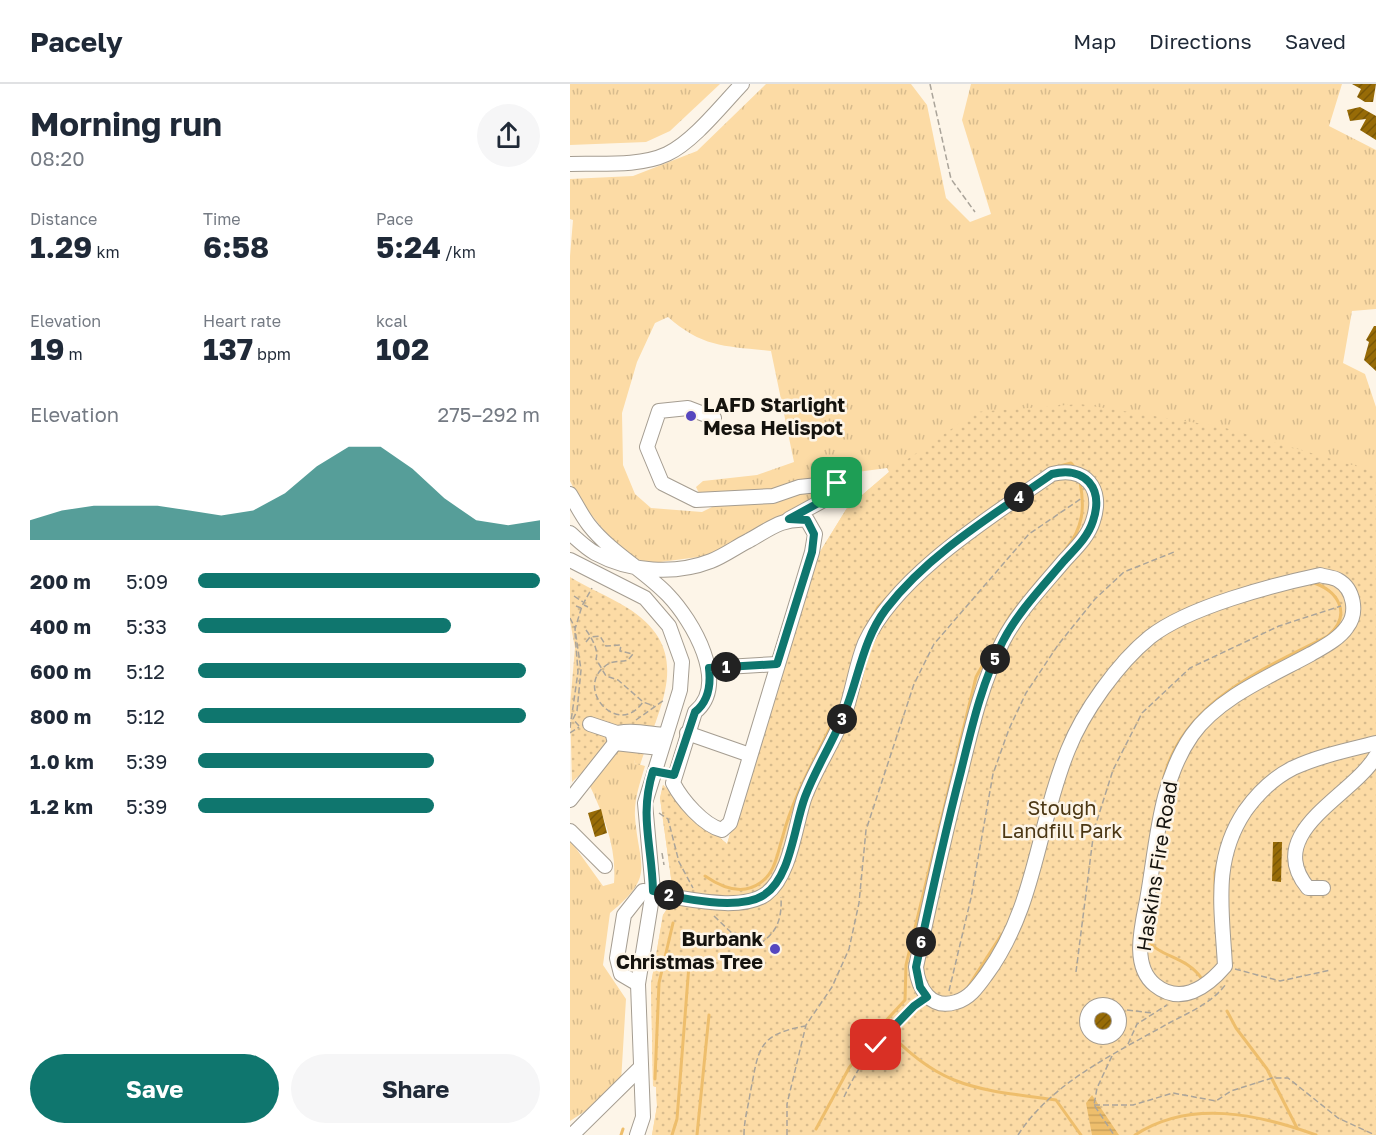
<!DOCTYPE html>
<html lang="en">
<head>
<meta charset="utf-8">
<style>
  body { margin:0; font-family:"Golos Text",sans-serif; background:#f6f6f7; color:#1f2937; height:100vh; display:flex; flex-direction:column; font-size:22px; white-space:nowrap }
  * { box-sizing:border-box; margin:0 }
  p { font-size:20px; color:#747a83 }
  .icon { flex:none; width:33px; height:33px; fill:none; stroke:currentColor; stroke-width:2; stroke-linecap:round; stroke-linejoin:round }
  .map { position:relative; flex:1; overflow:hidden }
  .sheet { display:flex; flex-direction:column; background:#fff; width:570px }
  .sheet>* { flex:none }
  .pin { position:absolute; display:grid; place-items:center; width:51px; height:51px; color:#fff; margin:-26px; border-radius:12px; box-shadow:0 3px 9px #0006 }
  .km { position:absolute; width:30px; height:30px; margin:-15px; border-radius:50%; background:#222; color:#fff; font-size:16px; line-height:30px; text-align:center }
  .round { display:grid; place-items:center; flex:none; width:63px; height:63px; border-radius:32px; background:#f6f6f7 }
  .headline { display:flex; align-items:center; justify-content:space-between; height:102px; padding:0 30px }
  h1 { font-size:33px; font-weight:700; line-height:45px }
  .figures { display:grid; grid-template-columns:repeat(3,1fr); gap:9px; height:102px; padding:6px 30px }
  .figures div { display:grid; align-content:center }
  .figures b { font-size:30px; font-weight:700 }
  .figures small { font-size:16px; font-weight:400 }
  .figures p { font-size:16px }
  .chart { height:168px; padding:12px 30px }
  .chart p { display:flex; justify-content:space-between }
  .chart svg { width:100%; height:108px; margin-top:6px; fill:#0f766e; opacity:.7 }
  .button { display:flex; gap:12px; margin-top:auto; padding:12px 30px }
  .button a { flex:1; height:69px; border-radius:36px; background:#0f766e; color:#fff; font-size:24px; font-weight:700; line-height:69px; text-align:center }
  .button a+a { background:#f6f6f7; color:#1f2937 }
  ul { padding:0 30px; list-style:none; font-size:20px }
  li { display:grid; grid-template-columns:96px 72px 1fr; align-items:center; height:45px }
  li i { height:15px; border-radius:8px; background:#0f766e }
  header { display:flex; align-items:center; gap:36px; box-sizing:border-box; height:84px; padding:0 30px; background:#fff; border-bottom:2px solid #e0e1e3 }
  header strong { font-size:28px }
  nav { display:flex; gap:33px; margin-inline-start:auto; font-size:21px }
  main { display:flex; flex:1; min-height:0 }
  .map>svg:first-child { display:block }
  .grass { fill:url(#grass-tufts) }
  .park { fill:url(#park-dots) }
  .water { fill:url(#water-rules) }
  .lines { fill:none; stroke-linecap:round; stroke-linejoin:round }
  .stream { stroke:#eebe6c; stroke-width:3 }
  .building { fill:url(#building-hatch) }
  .minor-casing { stroke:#a59d91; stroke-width:16 }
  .path { stroke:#aaa49a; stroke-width:1.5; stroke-dasharray:6 3; stroke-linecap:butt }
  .minor { stroke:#fff; stroke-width:14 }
  .route-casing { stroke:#fff; stroke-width:12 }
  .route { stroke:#0f766e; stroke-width:8 }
  .poi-dot { fill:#5647bf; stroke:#fdf5e8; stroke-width:2 }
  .labels { text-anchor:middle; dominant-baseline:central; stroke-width:5; stroke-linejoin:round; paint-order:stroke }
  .poi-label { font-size:20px; font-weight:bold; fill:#15130e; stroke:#fdf5e8; text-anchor:start }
  .park-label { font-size:20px; fill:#4b3714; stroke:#fdf5e8 }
  .street-label { font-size:20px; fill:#15130e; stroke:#fdf5e8 }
</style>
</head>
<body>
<header>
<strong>Pacely</strong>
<nav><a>Map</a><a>Directions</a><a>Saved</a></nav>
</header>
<main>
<section class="sheet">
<div class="headline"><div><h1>Morning run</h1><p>08:20</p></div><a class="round"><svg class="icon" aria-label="share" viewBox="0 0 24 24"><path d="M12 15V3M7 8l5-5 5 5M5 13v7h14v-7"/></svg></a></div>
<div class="figures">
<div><p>Distance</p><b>1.29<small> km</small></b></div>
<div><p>Time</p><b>6:58</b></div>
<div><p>Pace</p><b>5:24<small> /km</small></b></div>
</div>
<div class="figures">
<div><p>Elevation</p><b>19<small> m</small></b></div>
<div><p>Heart rate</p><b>137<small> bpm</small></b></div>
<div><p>kcal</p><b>102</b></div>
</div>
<div class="chart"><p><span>Elevation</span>275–292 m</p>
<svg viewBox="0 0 160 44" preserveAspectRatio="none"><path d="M0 44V36L10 32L20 30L30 30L40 30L50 32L60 34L70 32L80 25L90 14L100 6L110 6L120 15L130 27L140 36L150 38L160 36V44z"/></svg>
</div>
<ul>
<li><b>200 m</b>5:09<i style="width:100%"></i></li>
<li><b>400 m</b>5:33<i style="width:74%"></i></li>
<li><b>600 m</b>5:12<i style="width:96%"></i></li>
<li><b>800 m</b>5:12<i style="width:96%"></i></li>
<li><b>1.0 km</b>5:39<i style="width:69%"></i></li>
<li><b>1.2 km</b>5:39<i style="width:69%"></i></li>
</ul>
<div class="button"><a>Save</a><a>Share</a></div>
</section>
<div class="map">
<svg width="806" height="1051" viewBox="0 0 806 1051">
  <defs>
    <pattern id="grass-tufts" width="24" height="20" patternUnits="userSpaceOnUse" patternTransform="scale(1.5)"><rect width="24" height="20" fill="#fcdba5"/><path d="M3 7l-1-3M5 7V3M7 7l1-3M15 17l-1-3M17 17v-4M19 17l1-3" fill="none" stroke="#d7bb8d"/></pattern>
    <pattern id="park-dots" width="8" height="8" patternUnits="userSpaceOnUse" patternTransform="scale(1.5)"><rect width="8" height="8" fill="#fcdba5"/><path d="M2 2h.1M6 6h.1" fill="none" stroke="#d7bb8d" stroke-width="1.8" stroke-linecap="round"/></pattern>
    <pattern id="water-rules" width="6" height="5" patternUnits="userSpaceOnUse" patternTransform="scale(1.5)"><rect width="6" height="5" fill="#eebe6c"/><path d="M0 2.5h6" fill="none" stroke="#cba25c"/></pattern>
    <pattern id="building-hatch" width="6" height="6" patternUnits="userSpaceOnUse" patternTransform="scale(1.5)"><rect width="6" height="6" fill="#976b07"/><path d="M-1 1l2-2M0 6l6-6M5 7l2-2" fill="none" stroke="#7a5706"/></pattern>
  </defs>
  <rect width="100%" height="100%" fill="#fdf5e8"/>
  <!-- grass -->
  <g class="grass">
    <polygon points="0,0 150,0 100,47 76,58 0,61"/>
    <path d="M 196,0 L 341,0 L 357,21 L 376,114 L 400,138 L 421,130 L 392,36 L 401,0 L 772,0 L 759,42 L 806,66 L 806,225 L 782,227 L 773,279 L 795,290 L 806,323 L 806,1051 L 82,1051 L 87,1022 L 86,1003 L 83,1002 L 81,900 L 93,831 L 99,822 L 105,823 L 90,714 L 93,701 L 157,760 L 240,484 L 277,424 L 319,388 L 317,384 L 228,396 L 205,408 L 131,413 L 126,403 L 133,397 L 187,391 L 224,378 L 201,267 C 156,262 133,264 98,233 L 85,239 L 67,278 L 52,329 L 53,381 L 65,410 L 81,424 L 132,428 L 148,420 L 241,405 L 248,413 L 136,472 L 83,479 L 68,476 L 50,466 L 10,417 L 0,397 L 0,172 L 3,136 L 0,135 L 0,95 L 63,92 L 127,67 Z"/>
    <path d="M 52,665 L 68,667 L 64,679 L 75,682 C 70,699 64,715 65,733 C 69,784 86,791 40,829 L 33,881 L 56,915 L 51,998 L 54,1002 L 0,1037 L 0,756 L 33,802 L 44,799 C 47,764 34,732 19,700 L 47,666 Z"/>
  </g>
  <!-- park -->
  <g class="park">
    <polygon points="510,320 652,343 806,388 806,1051 82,1051 87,1022 86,1003 83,1002 81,900 93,831 99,822 105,823 90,714 93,701 123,732 157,760 240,484 277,424 319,388 406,328"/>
    <path d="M 0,493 C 18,504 38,512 56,523 C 126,566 90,621 70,681 L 64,679 L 67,667 C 37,662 23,679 2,698 L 0,622 L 5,564 L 0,537 Z"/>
  </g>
  <!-- water -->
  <polygon class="water" points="522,1011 549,1051 522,1051 516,1019"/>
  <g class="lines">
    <!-- stream -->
    <g class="stream">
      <polyline points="479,385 501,379 507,386"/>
      <path d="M 496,465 C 513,444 515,424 510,398"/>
      <polyline points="290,555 308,523 346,484"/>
      <polyline points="487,676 507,633"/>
      <path d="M 592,702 C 607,620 691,586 758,552 C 783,530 768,506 741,498"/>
      <path d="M 135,792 C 151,803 172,812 190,799 C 205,789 207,771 212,755 C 224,708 249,669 269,625"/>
      <polyline points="645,820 645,788 658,745"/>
      <path d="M 577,853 C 586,874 615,870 632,895"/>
      <polyline points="398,903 432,850"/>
      <polyline points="657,927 666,944 697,985 727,1044"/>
      <polyline points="312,941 335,916 336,881 406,593 440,532 470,495"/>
      <polyline points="85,995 89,899 103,839"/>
      <path d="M 246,1045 L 279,984 L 312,941 C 369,1005 406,1005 486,1016 L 511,1051"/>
      <polyline points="51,1051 53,1045"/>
      <polyline points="102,1051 107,1035 119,881"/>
      <polyline points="127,1051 139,931"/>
      <path d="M 565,1051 C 620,1015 688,1030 746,1051"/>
    </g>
  </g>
  <!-- building -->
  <g class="building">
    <polygon points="782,0 806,0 803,18 795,18 787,13 791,5"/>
    <polygon points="790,23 806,32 806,56 790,46 796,35 780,37 777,26"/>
    <polygon points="804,242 806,242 806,287 794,276 799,258 796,256"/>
    <polygon points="31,725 37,749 25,753 18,729"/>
    <polygon points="703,758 712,758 711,798 702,797"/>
    <circle cx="533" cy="937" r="13"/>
  </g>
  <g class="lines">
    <!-- minor casing -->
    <g class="minor-casing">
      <g id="minor">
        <path d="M 0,80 C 30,79 69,83 97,70 C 123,58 152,21 172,0"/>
        <polyline points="144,334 118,324 89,327 77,363 92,399 126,416 203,412 229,403 267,399 274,405 219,435"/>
        <path d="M 0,410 C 6,420 12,432 19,441 C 41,469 74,486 98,511 C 122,536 160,600 125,628 L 103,699 C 112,716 133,741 152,746 L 160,739 L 242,468 L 245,450 L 237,436 C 211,434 200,445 178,457 C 166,463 154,472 141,477 C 105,491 60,488 25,469 C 16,464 8,456 0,449"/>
        <polyline points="0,476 75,514 99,542 112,578 110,606 75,719 83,807 68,900 73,1033 67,1051"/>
        <polyline points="139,584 207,580"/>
        <polyline points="20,640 47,649"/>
        <polyline points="117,649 180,671"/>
        <path d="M 90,664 L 45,659 L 43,651 C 55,644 80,650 94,651"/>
        <polyline points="0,716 45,659"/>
        <polyline points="0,747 35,782"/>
        <path d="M 753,804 L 738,804 C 692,748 782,713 806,672"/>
        <path d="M 68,900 L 51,890 L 47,874 L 54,831 L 73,807 C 84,807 92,811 104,813 C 129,817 174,826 196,810 C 220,792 225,743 234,715 C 245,685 264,658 275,629 C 283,606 286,581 295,559 C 326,491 422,432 482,390 C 515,382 534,404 523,437 C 518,453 505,465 494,477 C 473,502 448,528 433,557 C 412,598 402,642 391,687 C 374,752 360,817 346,883 C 348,905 361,926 386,918 C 400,914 408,902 416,891 C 466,823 467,742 498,666 C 513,628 548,579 580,553 C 618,523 703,501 750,491 C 756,493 763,493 768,496 C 784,505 788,529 777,543 C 769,555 753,563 741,570 C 701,592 649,613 622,651 C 589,698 587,761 577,816 C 572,842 561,882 585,901 C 611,922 637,903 655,882 C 652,826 642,776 675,727 C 688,709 703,694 723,684 C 749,672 778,666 806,659"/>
        <circle cx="533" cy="937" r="16"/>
        <polyline points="2,1051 71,983"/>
      </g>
    </g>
    <!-- path -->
    <g class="path">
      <polyline points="360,0 381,95 405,128"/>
      <polyline points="4,512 13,518"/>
      <polyline points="14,521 18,523"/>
      <polyline points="6,522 11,524"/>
      <polyline points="0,534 5,544"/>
      <path d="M 16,546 C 22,554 29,567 26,575 L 36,592 L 48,596 L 72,617"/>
      <path d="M 16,558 L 20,553 L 30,552 L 36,562 L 51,561 L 50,567 L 63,570 L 58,576 C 52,578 45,577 40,579 C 0,600 47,656 73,618 L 84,622"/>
      <polyline points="66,636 94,616"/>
      <polyline points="9,642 3,635 7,627 11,586 5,545 12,522 22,504"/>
      <polyline points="0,644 8,588 5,549"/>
      <polyline points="0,649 9,643"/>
      <polyline points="89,729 98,735 109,778 123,804"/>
      <polyline points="92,769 94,781"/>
      <path d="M 144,832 L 166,853 L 192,858 C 208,847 212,833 211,813"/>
      <polyline points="665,885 710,897 761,886"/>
      <polyline points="506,888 524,746 543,686 572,629 620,584 709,542 771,522"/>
      <polyline points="379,907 401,814 423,690 439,645 456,609 488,561 525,515 554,488 604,468"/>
      <polyline points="557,926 582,929"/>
      <polyline points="558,960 567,940 597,921"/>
      <polyline points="542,972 527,1004 524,1021 544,1051"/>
      <path d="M 274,1013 C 291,977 315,941 349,918"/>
      <polyline points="524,1021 563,1021 603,1009 646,1017 661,1007 702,994 718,994 768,1034 805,1051"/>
      <path d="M 174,1051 C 174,1036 178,1024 180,1010 C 189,966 186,951 235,942"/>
      <polyline points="217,1051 217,1020 236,941 262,903 279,865 289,819 296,746 344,600 364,560 459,450 512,414"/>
      <path d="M 448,1051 C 482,998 546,969 599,939 C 620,928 642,919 656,900"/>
    </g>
    <!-- minor -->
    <use href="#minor" class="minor"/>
  </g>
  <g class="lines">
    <!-- route casing -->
    <g class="route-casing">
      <path id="route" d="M 267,399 L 274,405 L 219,435 L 237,436 L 244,450 L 242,468 L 207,580 L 139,584 C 141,601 139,617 125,628 L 104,691 L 83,687 C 69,732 82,761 83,807 C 111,815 169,827 194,811 C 221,794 224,742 235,713 C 246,684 263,658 274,630 C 289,594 292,557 316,525 C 359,469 425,430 482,390 C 515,382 534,404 523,437 C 518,453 505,465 494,477 C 473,502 448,528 433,557 C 412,598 402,642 391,687 C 374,752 360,817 346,883 L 350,903 L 357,913 L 344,922 L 306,961"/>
    </g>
    <!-- route -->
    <use href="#route" class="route"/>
  </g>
  <!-- markers -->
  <g class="poi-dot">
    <circle cx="121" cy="332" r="6"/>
    <circle cx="205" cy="865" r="6"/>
  </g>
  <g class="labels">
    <!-- poi labels -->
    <g class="poi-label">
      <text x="133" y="320">LAFD Starlight<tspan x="133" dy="23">Mesa Helispot</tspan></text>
      <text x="193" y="854" text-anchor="end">Burbank<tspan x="193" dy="23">Christmas Tree</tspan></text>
    </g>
    <!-- park labels -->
    <g class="park-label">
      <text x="492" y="723">Stough<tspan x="492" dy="23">Landfill Park</tspan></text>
    </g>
    <!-- street labels -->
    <g class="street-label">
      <text transform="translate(586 782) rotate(-81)">Haskins Fire Road</text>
    </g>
  </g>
</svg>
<div class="pin" style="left:267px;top:399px;background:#1e9e55"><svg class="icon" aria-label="arrive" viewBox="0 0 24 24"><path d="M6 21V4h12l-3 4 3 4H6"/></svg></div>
<div class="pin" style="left:306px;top:961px;background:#d93025"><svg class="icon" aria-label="check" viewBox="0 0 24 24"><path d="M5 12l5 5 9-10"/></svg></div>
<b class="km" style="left:156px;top:583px">1</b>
<b class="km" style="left:99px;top:811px">2</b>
<b class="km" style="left:272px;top:635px">3</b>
<b class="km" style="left:449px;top:413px">4</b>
<b class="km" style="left:425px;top:575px">5</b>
<b class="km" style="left:351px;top:858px">6</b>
</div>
</main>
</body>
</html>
